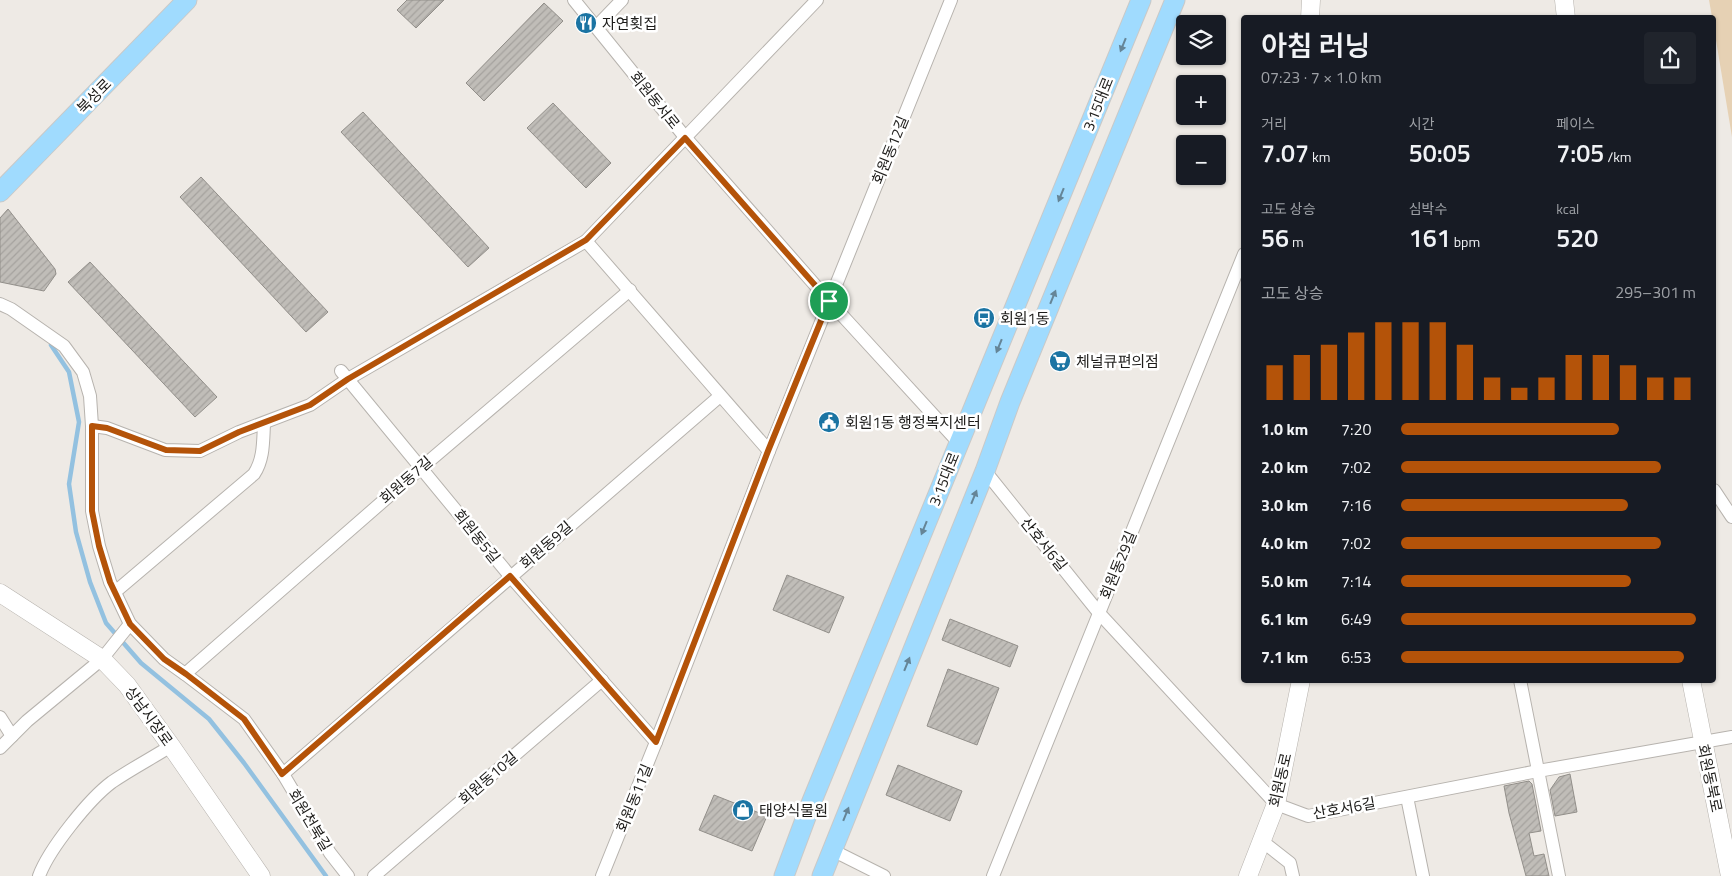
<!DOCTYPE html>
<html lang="ko">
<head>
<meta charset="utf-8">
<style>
  body { margin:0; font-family:"Titillium Web","Noto Sans KR",sans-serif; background:#20242c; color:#f1f3f6; height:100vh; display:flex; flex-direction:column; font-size:19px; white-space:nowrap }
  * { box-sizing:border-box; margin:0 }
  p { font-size:16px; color:#9ea1a6 }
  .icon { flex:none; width:28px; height:28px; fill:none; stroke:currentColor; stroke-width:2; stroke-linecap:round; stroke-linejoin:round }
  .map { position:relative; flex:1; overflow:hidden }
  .side { position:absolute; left:1241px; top:15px; width:475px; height:668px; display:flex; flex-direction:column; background:#171b24; border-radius:5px; box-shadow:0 1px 4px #0004 }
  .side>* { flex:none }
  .fabs { position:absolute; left:1176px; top:15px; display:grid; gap:10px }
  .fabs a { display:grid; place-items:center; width:50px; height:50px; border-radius:5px; background:#171b24; box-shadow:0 1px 4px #0004; font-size:25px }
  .pin { position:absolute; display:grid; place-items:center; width:42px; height:42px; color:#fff; margin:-21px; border:2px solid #fff; border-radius:50%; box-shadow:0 1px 5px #0007 }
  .round { display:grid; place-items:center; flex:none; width:52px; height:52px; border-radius:5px; background:#20242c }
  .head { display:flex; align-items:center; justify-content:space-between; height:85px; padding:0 20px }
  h1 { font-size:28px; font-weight:600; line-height:38px }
  .stats { display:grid; grid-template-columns:repeat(3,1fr); gap:8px; height:85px; padding:5px 20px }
  .stats div { display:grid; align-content:center }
  .stats b { font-size:25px; font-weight:600 }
  .stats small { font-size:14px; font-weight:400 }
  .stats p { font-size:14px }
  .chart { height:140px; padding:10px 20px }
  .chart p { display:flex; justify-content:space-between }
  .chart svg { width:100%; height:90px; margin-top:5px; stroke:#b45309; stroke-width:6 }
  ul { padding:0 20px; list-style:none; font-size:16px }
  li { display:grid; grid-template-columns:80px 60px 1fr; align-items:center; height:38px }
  li i { height:12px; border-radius:6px; background:#b45309 }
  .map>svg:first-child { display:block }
  .park { fill:#e6d1b4 }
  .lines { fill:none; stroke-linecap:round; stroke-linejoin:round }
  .stream { stroke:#93c1e0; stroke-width:4.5 }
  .building { fill:url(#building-hatch); stroke:#928f8a }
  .street-casing { stroke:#b7b3ae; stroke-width:14 }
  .secondary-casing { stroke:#b7b3ae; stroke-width:19 }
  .primary-casing { stroke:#c9c9c8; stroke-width:21 }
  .street { stroke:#fff; stroke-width:12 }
  .secondary { stroke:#fff; stroke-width:18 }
  .primary { stroke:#a0dbfe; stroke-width:19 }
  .oneway { fill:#658597 }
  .route-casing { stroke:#fff; stroke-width:10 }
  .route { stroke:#b45309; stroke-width:6 }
  .labels { text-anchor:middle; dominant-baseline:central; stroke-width:5; stroke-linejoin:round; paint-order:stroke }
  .poi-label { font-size:15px; fill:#1d1c1a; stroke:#fff; text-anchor:start }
  .street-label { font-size:15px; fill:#1d1c1a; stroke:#fff }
</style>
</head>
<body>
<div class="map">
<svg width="1732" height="876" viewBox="0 0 1732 876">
  <defs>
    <pattern id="building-hatch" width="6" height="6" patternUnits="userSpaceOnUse" patternTransform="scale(1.25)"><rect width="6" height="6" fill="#c0bdb8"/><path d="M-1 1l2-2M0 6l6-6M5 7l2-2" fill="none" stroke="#a5a29e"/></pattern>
  </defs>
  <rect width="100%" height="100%" fill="#eeeae5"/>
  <!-- park -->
  <polygon class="park" points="1709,0 1732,0 1732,137 1714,28 1714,18 1712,17"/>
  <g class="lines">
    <!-- stream -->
    <polyline class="stream" points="51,345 69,372 79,422 69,484 76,532 90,582 106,623 141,663 209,719 244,763 326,876"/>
  </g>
  <!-- building -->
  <g class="building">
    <polygon points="407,0 444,0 416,28 397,10"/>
    <polygon points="544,3 563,21 484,101 466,83"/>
    <polygon points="553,103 611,163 586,188 527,128"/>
    <polygon points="363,112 489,248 468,267 341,132"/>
    <polygon points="201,177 328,312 306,332 180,197"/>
    <polygon points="8,209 55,269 56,274 44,291 0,282 0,218"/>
    <polygon points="90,262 217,397 195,417 68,282"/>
    <polygon points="787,575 844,597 829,633 773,610"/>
    <polygon points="950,619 1018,646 1010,667 942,640"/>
    <polygon points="948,669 999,688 977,745 927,726"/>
    <polygon points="898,765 962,791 950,821 886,795"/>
    <polygon points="1570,774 1577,812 1555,816 1550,790 1559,777"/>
    <polygon points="1529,781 1532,784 1541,831 1529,833 1534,856 1544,854 1549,876 1526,876 1509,813 1504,786"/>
    <polygon points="714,795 767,816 752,851 699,830"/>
  </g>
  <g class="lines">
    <!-- street casing -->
    <g class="street-casing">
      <g id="street">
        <polyline points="574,0 685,137 829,301 959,443"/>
        <polyline points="596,27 622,0"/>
        <polyline points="586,241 769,451"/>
        <polyline points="0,304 11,309 64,346 83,372 90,396 92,426 92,511 99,546 110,582 130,624 164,659 185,674 244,719 283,774 330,853 348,876"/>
        <polyline points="341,371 510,576 656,742"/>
        <polyline points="92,426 107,428 165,450 200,451 239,432 310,405 348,379 586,241 817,0"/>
        <polyline points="985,471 1099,613 1276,804 1308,816 1538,771 1732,737"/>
        <polyline points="1714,490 1732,517"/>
        <path d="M 115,592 L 254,474 C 264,459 263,441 264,424"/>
        <polyline points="185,674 421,468 630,290"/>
        <polyline points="1520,680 1559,876"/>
        <polyline points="0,717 12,736"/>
        <polyline points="0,748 27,721 102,659 130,624"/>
        <polyline points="283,774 720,396"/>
        <polyline points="1407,797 1423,876"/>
        <polyline points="1262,841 1290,863 1293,876"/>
        <polyline points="832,850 884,876"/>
        <path d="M 39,876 C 49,849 89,799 112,782 C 131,769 152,758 171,746"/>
        <polyline points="374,876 602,680"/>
        <polyline points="602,876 656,742 769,451 951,0"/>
        <polyline points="993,876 1244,254"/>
      </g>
    </g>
    <!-- secondary casing -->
    <g class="secondary-casing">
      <g id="secondary">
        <polyline points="1564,0 1566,18"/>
        <polyline points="1310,18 1311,0"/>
        <polyline points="0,593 102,659 127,685 171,746 261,876"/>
        <polyline points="1691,680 1730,876"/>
        <polyline points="1248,876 1276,804 1301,680"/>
      </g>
    </g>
    <!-- primary casing -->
    <g class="primary-casing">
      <g id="primary">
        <polyline points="0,192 187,0"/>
        <polyline points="784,876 812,801 1141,0"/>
        <polyline points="822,876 985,471 1010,402 1175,0"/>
      </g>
    </g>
    <!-- street -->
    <use href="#street" class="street"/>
    <!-- secondary -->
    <use href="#secondary" class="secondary"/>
    <!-- primary -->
    <use href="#primary" class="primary"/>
  </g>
  <!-- one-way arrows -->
  <defs><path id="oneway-solid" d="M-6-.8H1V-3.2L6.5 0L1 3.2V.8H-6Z" transform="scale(1.25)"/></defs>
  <g class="oneway">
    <use href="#oneway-solid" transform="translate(1123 45) rotate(112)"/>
    <use href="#oneway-solid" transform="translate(1061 195) rotate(112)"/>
    <use href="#oneway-solid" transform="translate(1053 297) rotate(-68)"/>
    <use href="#oneway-solid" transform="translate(999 346) rotate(112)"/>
    <use href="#oneway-solid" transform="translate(974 497) rotate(-68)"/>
    <use href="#oneway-solid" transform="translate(924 528) rotate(112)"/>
    <use href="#oneway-solid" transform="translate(907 664) rotate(-68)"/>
    <use href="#oneway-solid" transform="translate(846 814) rotate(-68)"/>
  </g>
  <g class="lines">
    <!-- route casing -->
    <g class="route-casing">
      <polygon id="route" points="685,138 829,301 768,451 656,742 510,576 282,774 244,719 186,674 164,659 130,624 110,582 99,546 92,511 92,426 107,428 166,450 200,451 239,432 310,405 348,379 586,240"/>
    </g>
    <!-- route -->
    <use href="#route" class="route"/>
  </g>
  <!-- icons -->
  <defs>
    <g id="restaurant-disc" transform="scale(1.125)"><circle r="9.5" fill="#1b74a3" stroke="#fff"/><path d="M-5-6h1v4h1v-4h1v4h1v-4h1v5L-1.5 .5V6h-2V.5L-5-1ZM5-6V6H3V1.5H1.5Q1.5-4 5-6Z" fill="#fff"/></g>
    <g id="bus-disc" transform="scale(1.125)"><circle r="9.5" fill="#1b74a3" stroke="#fff"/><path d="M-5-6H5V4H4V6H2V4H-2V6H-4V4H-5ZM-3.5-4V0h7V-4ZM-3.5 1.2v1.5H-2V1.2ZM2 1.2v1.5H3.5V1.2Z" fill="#fff"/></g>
    <g id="supermarket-disc" transform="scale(1.125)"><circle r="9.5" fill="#1b74a3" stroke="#fff"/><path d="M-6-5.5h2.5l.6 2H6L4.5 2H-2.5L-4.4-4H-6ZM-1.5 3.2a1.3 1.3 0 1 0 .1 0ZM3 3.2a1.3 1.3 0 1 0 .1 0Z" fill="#fff"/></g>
    <g id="civic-disc" transform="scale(1.125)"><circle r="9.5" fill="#1b74a3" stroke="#fff"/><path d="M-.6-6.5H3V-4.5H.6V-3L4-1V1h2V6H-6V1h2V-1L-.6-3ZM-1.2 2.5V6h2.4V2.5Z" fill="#fff"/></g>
    <g id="shop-disc" transform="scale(1.125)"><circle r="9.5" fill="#1b74a3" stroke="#fff"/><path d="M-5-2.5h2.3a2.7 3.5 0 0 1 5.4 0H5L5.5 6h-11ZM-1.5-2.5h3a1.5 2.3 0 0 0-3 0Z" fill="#fff"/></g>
  </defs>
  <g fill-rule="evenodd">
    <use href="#restaurant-disc" x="586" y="23"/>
    <use href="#bus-disc" x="984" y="318"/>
    <use href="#supermarket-disc" x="1060" y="361"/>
    <use href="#civic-disc" x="829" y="422"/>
    <use href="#shop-disc" x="743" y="810"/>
  </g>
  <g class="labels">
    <!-- poi labels -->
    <g class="poi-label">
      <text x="602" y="23">자연횟집</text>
      <text x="1000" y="318">회원1동</text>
      <text x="1076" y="361">체널큐편의점</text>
      <text x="845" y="422">회원1동 행정복지센터</text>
      <text x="759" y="810">태양식물원</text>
    </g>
    <!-- street labels -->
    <g class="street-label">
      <text transform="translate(94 96) rotate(-46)">북성로</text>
      <text transform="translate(655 100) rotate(51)">회원동서로</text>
      <text transform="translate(1098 104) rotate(-68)">3·15대로</text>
      <text transform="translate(890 150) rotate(-68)">회원동12길</text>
      <text transform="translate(944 479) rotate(-68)">3·15대로</text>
      <text transform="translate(406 480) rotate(-41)">회원동7길</text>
      <text transform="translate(477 536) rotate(51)">회원동5길</text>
      <text transform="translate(1044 544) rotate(51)">산호서6길</text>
      <text transform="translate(546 545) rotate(-41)">회원동9길</text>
      <text transform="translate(1118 565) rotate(-68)">회원동29길</text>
      <text transform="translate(149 716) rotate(54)">상남시장로</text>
      <text transform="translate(488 778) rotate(-41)">회원동10길</text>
      <text transform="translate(1710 778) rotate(78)">회원동북로</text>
      <text transform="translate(1280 780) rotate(-77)">회원동로</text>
      <text transform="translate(634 798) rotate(-68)">회원동11길</text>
      <text transform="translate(1344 808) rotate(-10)">산호서6길</text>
      <text transform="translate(310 820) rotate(59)">회원천북길</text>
    </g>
  </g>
</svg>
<div class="fabs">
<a><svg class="icon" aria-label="layers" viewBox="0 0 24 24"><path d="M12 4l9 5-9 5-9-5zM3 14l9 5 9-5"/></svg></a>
<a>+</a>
<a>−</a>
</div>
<div class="pin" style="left:829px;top:301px;background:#1e9e55"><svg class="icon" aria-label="arrive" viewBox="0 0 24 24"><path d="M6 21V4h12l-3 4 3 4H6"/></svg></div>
<section class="side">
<div class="head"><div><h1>아침 러닝</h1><p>07:23 · 7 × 1.0 km</p></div><a class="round"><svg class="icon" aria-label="share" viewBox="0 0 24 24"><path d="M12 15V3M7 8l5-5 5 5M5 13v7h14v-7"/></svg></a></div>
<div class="stats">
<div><p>거리</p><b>7.07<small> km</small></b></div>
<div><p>시간</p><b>50:05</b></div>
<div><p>페이스</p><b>7:05<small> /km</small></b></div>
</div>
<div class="stats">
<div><p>고도 상승</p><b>56<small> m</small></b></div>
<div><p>심박수</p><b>161<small> bpm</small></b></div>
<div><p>kcal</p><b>520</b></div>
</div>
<div class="chart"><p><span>고도 상승</span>295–301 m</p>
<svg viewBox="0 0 160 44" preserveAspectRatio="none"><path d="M5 44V27M15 44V22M25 44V17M35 44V11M45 44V6M55 44V6M65 44V6M75 44V17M85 44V33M95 44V38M105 44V33M115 44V22M125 44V22M135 44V27M145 44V33M155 44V33"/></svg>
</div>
<ul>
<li><b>1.0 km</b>7:20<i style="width:74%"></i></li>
<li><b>2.0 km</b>7:02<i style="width:88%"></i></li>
<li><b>3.0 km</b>7:16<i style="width:77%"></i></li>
<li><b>4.0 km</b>7:02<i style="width:88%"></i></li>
<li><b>5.0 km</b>7:14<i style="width:78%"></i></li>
<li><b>6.1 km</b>6:49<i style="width:100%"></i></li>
<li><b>7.1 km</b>6:53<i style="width:96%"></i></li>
</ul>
</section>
</div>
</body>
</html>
